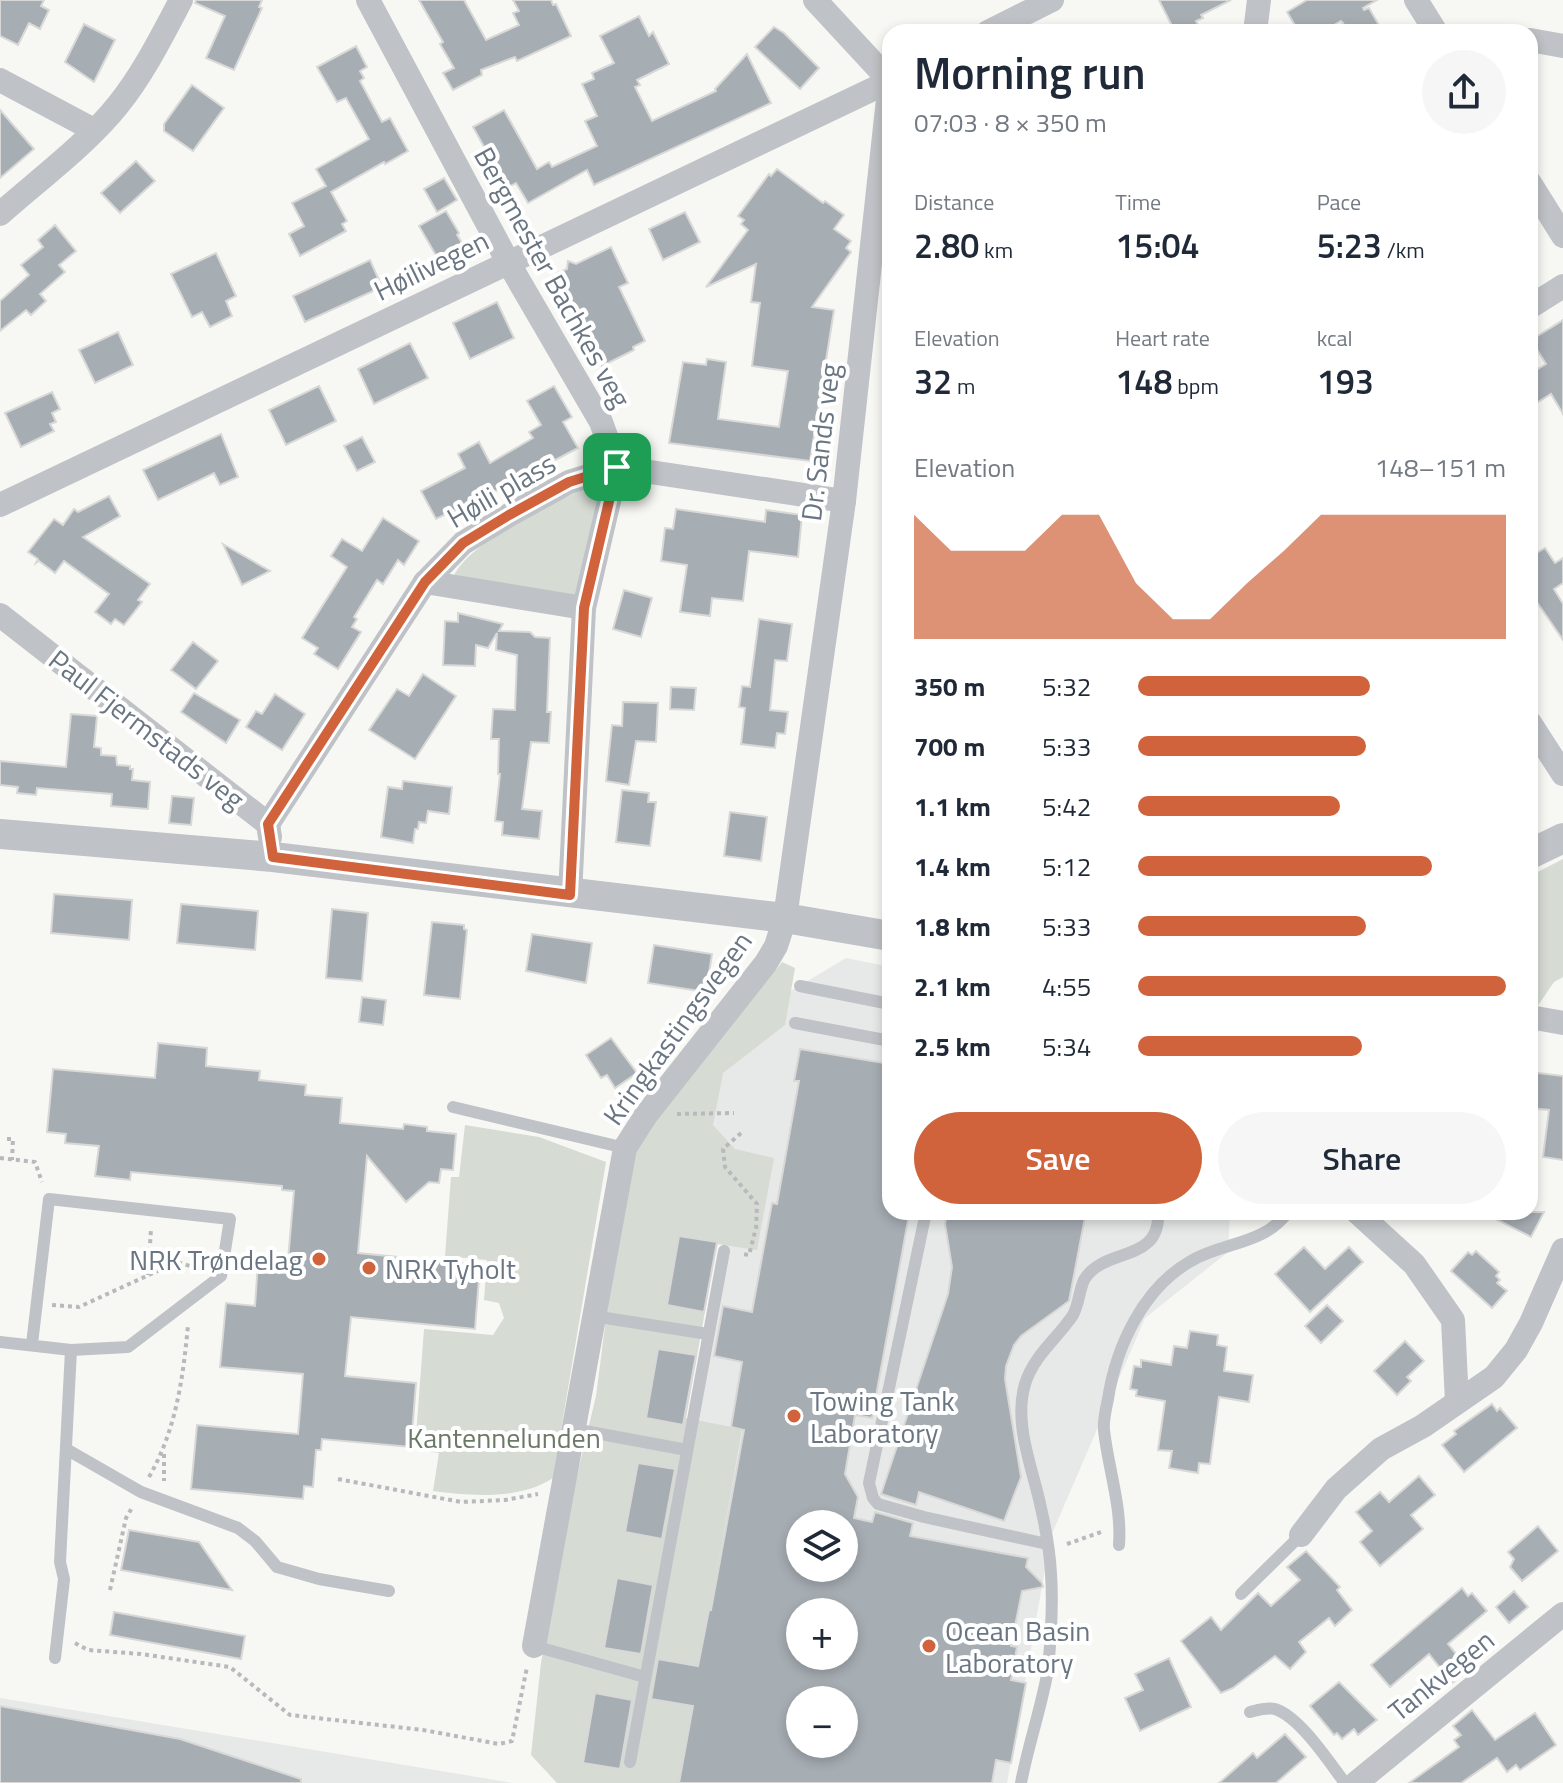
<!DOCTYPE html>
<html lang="en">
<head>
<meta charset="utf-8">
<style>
  body { margin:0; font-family:"Titillium Web",sans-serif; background:#f6f6f7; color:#1f2937; height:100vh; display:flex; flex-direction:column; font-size:30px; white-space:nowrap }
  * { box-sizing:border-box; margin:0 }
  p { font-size:26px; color:#747a83 }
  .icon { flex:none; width:44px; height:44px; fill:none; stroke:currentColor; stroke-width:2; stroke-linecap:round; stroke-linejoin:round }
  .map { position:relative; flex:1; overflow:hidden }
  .side { position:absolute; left:882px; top:24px; width:656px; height:1196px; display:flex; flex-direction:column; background:#fff; border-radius:24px; box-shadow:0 4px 12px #0003 }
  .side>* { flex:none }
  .fabs { position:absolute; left:786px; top:1510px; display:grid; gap:16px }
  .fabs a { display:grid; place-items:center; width:72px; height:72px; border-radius:50%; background:#fff; box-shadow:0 4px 12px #0003; font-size:40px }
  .pin { position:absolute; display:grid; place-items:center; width:68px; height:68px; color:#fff; margin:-34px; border-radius:16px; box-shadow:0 4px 12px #0006 }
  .round { display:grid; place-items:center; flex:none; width:84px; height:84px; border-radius:42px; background:#f6f6f7 }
  .head { display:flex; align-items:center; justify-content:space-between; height:136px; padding:0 32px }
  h1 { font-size:44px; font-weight:600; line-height:60px }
  .figures { display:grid; grid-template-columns:repeat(3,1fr); gap:12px; height:136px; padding:8px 32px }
  .figures div { display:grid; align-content:center }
  .figures b { font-size:34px; font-weight:600 }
  .figures small { font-size:22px; font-weight:400 }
  .figures p { font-size:22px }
  .chart { height:224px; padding:16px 32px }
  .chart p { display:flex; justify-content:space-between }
  .chart svg { width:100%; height:144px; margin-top:8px; fill:#d0633b; opacity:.7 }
  .action { display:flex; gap:16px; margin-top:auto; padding:16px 32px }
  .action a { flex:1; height:92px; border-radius:48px; background:#d0633b; color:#fff; font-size:32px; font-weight:600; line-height:92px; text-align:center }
  .action a+a { background:#f6f6f7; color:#1f2937 }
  ul { padding:0 32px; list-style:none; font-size:26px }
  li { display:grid; grid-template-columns:128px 96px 1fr; align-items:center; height:60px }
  li i { height:20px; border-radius:10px; background:#d0633b }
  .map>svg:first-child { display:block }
  .built { fill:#e7e9e8; fill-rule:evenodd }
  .green { fill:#d6dbd4; fill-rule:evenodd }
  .building { fill:#a6adb3; stroke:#d8d8d7; stroke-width:2; fill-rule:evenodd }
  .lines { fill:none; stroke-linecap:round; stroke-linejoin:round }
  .path { stroke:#b7babc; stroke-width:4; stroke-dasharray:4 4; stroke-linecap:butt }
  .service { stroke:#bfc2c6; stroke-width:12 }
  .minor { stroke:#bfc2c6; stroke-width:24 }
  .tertiary { stroke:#bfc2c6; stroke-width:30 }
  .route-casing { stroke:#fff; stroke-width:16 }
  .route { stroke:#d0633b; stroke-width:10 }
  .poi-dot { fill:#d0633b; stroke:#fff; stroke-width:3 }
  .labels { text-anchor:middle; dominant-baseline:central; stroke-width:8; stroke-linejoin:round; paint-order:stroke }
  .street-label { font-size:28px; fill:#697682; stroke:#fff }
  .poi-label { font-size:28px; fill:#697682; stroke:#fff; text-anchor:start }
  .park-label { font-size:28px; fill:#6a7a67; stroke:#fff }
</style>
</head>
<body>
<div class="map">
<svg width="1563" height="1783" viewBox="0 0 1563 1783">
  <rect width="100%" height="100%" fill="#f7f7f4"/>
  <!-- built -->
  <g class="built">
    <path d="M 846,958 L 890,967 L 890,1212 L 1230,1212 L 1228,1252 L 1145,1318 L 1051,1536 L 1007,1783 L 630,1783 L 727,1224 L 655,1146 L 779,998 ZM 800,1524 L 844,1524 L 844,1568 L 800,1568 ZM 800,1612 L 844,1612 L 844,1656 L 800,1656 ZM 800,1700 L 844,1700 L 844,1744 L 800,1744 Z"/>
    <polygon points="0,1698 513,1783 0,1783"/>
  </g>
  <!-- green -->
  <g class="green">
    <path d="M 591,486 L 601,490 L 577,594 L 569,599 L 453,579 C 461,546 559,499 591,486 Z"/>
    <polygon points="1563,859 1563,977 1554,982 1530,1017 1530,876"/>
    <path d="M 782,962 L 795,968 L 785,1025 L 723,1073 L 713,1125 L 735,1149 L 774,1158 L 757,1250 L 717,1244 L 686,1418 L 742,1429 L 680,1783 L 557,1783 L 531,1755 L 541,1663 L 574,1488 L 596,1396 L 608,1303 L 633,1156 L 655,1121 ZM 680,1236 L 717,1243 L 704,1312 L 667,1305 Z"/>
    <path d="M 465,1125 L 539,1137 L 606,1162 L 553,1478 C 520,1500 471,1496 433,1491 L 439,1453 L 415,1449 L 424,1329 L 493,1335 L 504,1318 L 499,1303 L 484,1300 L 487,1260 L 445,1256 L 451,1177 L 459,1177 Z"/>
  </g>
  <!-- building -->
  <g class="building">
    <polygon points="0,0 44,0 41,6 49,10 40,29 29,23 18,45 0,36"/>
    <polygon points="196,0 262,0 259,7 262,8 234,70 206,58 225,16 195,3"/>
    <polygon points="419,0 464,0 486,40 519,25 513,13 519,11 513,0 551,0 553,5 556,4 571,36 517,61 515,57 481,70 482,75 453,90 443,73 454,68 440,44 443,42"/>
    <polygon points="1159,0 1231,0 1201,15 1203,18 1196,21 1202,32 1175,32"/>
    <polygon points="1307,0 1377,0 1363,8 1364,10 1369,8 1383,32 1328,32 1343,23 1341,21 1322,32 1299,32 1287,12"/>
    <polygon points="639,16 649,36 653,32 669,64 637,80 640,85 635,87 652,121 716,91 715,89 747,54 771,103 594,185 587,170 528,203 516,183 507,188 473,127 504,110 537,169 549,162 552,167 597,146 585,121 597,116 582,84 594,79 592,73 614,63 600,36"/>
    <polygon points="84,24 115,40 94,82 65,62"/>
    <polygon points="774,27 784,33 819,68 800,89 755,47"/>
    <polygon points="356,46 367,67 360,71 364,78 360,81 382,122 390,118 408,151 385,164 384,162 331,192 347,221 342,224 346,231 300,256 289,234 304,226 292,203 326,186 316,169 369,139 346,98 337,102 317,67"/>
    <polygon points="192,85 224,108 193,151 164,131 164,124"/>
    <polygon points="0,110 34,149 0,178"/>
    <polygon points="136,161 155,181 120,213 101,193"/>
    <polygon points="777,169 823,203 825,201 844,215 834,229 851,241 846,248 851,252 812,307 834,310 810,461 669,443 683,362 706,365 707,359 726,362 718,419 779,427 788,371 752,366 760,303 751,302 756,264 706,287 748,230 741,224 744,220 738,216 769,174 771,176"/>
    <polygon points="444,178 457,200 437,212 424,189"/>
    <polygon points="446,211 459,233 457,235 462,243 437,257 419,226"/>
    <polygon points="685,212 700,242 663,260 649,229"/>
    <polygon points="55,225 76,251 59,265 65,272 40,294 46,301 31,315 26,310 0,331 0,301 29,275 21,265 43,247 38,240"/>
    <polygon points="611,247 628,283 619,287 645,341 633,347 634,350 602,366 601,363 596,365 566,298 568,297 557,273 567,269 568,261 576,264"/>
    <polygon points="216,253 236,296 226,301 232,316 210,327 202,312 192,317 171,274"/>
    <polygon points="370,260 382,287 305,322 293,296"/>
    <polygon points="497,302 514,338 470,359 453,323"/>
    <polygon points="1563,320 1563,414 1551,394 1530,407 1530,374 1546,364 1531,340"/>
    <polygon points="118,332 133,365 95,383 79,350"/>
    <polygon points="410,343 428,378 374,404 358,369"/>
    <polygon points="319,386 336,421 286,445 269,410"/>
    <polygon points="554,386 572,417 563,422 578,448 490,494 492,496 472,506 471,504 455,512 454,510 436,519 421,491 465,468 458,454 479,442 490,463 533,438 529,432 541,425 527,401"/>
    <polygon points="52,392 60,409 52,413 56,422 50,424 54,431 21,447 5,413"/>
    <polygon points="221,434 238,477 220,485 214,473 158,500 143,470"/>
    <polygon points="362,437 375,462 357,471 344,446"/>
    <polygon points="109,496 120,516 83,537 150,584 138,600 142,602 124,625 115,619 111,624 95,612 109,594 64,561 55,573 39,561 36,563 38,559 28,552 54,519 63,525 74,509 78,512"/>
    <polygon points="676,509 765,522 766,510 802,515 798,557 749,551 743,601 712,598 710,616 680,612 687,565 661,561 665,528 673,529"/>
    <polygon points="383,518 419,541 404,565 398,560 383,584 377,580 354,617 357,619 352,627 361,632 338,669 314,654 318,648 302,638 347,567 331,556 342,539 362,551"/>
    <polygon points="223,544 270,571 242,585"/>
    <polygon points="1545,548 1555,563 1563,558 1563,583 1554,589 1563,604 1563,640 1530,592 1530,557"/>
    <polygon points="624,590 652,598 641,637 613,629"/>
    <polygon points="458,613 503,624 499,631 530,632 535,637 550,638 547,712 551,712 549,743 531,742 522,809 542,811 539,839 502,835 503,822 495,821 500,774 498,774 499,739 491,739 493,709 515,710 517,655 496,650 497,633 488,648 476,645 475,666 443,665 445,621 458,622"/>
    <polygon points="759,619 792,624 787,661 775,660 770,710 788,712 785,734 777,733 775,748 741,744 745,708 739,707 742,686 750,687"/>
    <polygon points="193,642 218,661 196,689 171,670"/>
    <polygon points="423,674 456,696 415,759 369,730 397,689 409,696"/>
    <polygon points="671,687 696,688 694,710 670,709"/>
    <polygon points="194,693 240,720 226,743 181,712"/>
    <polygon points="275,694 305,714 282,750 246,727 256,711 262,714"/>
    <polygon points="623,702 658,703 656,742 636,741 629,785 606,781 612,725 622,726"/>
    <polygon points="71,714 97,716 94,747 101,748 101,755 116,756 117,765 130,766 130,769 133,769 132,780 150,782 148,809 111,806 112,794 37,788 36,795 17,793 18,787 0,785 0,761 66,767"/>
    <polygon points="403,781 452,787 449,814 428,811 426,823 419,822 418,829 415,829 413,843 381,837 388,787 402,789"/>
    <polygon points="622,790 649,793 648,802 656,802 650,846 616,842"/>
    <polygon points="172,796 194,798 191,825 169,823"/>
    <polygon points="730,812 767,817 761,861 724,856"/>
    <polygon points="54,894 132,900 129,940 51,933"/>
    <polygon points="181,904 258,911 255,950 177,943"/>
    <polygon points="332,909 368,913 362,981 326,978"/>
    <polygon points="432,922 464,925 464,929 467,930 460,999 424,995"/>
    <polygon points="532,934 592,943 586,983 526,971"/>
    <polygon points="654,945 712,954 706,992 648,983"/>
    <polygon points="362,997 386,1000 383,1025 359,1022"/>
    <polygon points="611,1038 637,1073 615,1088 607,1075 601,1078 586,1055"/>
    <polygon points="158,1043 207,1048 206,1066 260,1071 259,1080 306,1085 305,1095 342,1098 340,1123 403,1129 404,1124 427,1127 427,1131 456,1134 453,1170 441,1169 439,1183 429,1182 406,1202 367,1156 358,1253 480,1265 475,1329 351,1317 345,1376 416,1383 411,1447 322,1439 321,1450 316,1450 313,1487 304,1486 303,1499 191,1489 197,1425 298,1434 303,1374 220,1367 226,1303 255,1306 258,1262 285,1264 285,1260 288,1260 294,1191 282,1190 282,1186 131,1172 130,1180 95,1176 99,1146 65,1143 66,1134 47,1132 53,1069 155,1078"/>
    <path d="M 800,1049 L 890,1064 L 890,1212 L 908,1212 L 909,1215 L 872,1418 L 855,1415 L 845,1474 L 858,1497 L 854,1518 L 872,1522 L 875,1512 L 913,1523 L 910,1536 L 1028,1558 L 1026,1567 L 1042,1583 L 1043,1587 L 1022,1591 L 1011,1646 L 1017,1647 L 1011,1680 L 1026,1683 L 1011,1763 L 996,1760 L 992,1783 L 679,1783 L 693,1706 L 651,1699 L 658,1659 L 698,1666 L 709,1610 L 711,1610 L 744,1430 L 731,1427 L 742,1362 L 714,1356 L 723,1306 L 752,1312 L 772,1203 L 777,1204 L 799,1081 L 794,1081 ZM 800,1524 L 844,1524 L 844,1568 L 800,1568 ZM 800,1612 L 844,1612 L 844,1656 L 800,1656 ZM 800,1700 L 844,1700 L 844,1744 L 800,1744 Z"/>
    <polygon points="1530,1072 1563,1076 1563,1160 1543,1157 1549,1110 1530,1108"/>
    <polygon points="947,1212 1086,1212 1069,1301 1021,1336 1014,1345 1006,1366 1005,1379 1021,1477 1004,1521 919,1492 916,1505 881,1494 948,1294 952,1267 945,1224"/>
    <polygon points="1482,1212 1544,1212 1531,1237"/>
    <polygon points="679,1236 717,1242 704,1312 667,1305"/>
    <polygon points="1304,1247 1325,1269 1349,1247 1363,1262 1310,1312 1275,1274"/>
    <polygon points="1476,1251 1499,1272 1496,1276 1500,1280 1497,1283 1507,1291 1492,1308 1451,1271 1468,1252 1472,1255"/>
    <polygon points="1327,1305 1343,1321 1321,1343 1305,1326"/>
    <polygon points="1190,1331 1218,1335 1217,1345 1227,1347 1224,1371 1253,1375 1249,1402 1219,1397 1210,1464 1199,1463 1198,1473 1169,1468 1172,1451 1158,1450 1165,1401 1136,1396 1137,1390 1130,1389 1134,1366 1141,1367 1141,1360 1171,1365 1174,1346 1187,1348"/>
    <polygon points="1405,1341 1424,1361 1407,1377 1411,1381 1397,1395 1374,1371"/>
    <polygon points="658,1349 696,1355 683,1425 646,1418"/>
    <polygon points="1492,1404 1497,1411 1500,1408 1517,1428 1464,1472 1442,1445 1456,1434 1454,1431"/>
    <polygon points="638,1463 675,1469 662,1539 625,1532"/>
    <polygon points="1419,1476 1435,1495 1411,1515 1423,1529 1380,1566 1360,1542 1372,1531 1356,1512 1380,1492 1389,1502"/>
    <polygon points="1538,1526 1558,1551 1522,1581 1510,1567 1514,1559 1508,1552"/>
    <polygon points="129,1530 199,1542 232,1590 121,1570"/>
    <polygon points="1306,1551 1340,1587 1337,1590 1352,1610 1335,1626 1329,1618 1299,1642 1306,1652 1290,1669 1275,1656 1233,1688 1221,1693 1181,1641 1211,1617 1221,1630 1258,1593 1271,1606 1300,1580 1287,1567"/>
    <polygon points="617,1578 653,1585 641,1654 604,1648"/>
    <polygon points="1462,1588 1468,1596 1472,1593 1487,1611 1448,1644 1469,1670 1452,1683 1429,1654 1390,1687 1371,1665"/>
    <polygon points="1514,1591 1528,1607 1509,1623 1496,1607"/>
    <polygon points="114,1612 245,1636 241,1659 110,1635"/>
    <polygon points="1169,1658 1191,1707 1140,1731 1125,1698 1143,1690 1135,1674"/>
    <polygon points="1339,1682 1377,1720 1358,1735 1354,1729 1342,1739 1337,1733 1334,1735 1310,1706"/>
    <polygon points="595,1693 632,1700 620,1769 583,1763"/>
    <polygon points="0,1706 180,1739 301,1779 301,1783 0,1783"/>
    <polygon points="1472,1710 1495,1740 1535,1713 1556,1745 1520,1770 1516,1765 1507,1772 1497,1758 1461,1783 1409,1783 1459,1747 1454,1740 1461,1735 1453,1726"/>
    <polygon points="1285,1734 1306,1757 1276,1783 1219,1783 1253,1753 1257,1758"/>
  </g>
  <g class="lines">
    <!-- path -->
    <g class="path">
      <polyline points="677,1114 734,1113"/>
      <polyline points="741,1133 723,1149 725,1167 757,1204 756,1228 749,1255 742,1254"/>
      <polyline points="7,1139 13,1139 12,1160"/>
      <polyline points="0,1158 35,1162 42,1182"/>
      <polyline points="148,1275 151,1229"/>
      <polyline points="52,1305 79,1307 177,1262 200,1269"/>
      <polyline points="164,1454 164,1481"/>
      <path d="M 149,1477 C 176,1430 183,1379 188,1325"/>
      <polyline points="338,1479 461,1502 505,1500 538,1494"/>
      <polyline points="1067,1544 1104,1531"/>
      <polyline points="110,1590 126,1518 133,1506"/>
      <polyline points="75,1643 88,1650 141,1654 230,1667 290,1715 423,1730 499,1744 512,1741 527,1667"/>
    </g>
    <!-- service -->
    <g class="service">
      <polyline points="800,986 890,1004"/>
      <polyline points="795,1023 890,1041"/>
      <polyline points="453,1107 625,1148"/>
      <polyline points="926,1212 869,1483 873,1498 878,1504 924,1517 1047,1544"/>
      <polyline points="593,1316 708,1334"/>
      <polyline points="0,1342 71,1350 128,1347 221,1276 230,1219 49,1199 32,1344"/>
      <polyline points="574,1429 687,1450"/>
      <polyline points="66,1449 141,1492 238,1528 255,1541 277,1567 319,1579 389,1591"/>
      <path d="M 1119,1545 C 1122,1506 1108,1468 1104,1430 C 1103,1420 1106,1409 1108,1399 C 1116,1347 1143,1288 1191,1261 C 1223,1242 1264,1245 1288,1212"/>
      <polyline points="1241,1594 1301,1535"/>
      <polyline points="534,1646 645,1677"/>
      <polyline points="55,1658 64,1579 60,1562 71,1350"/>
      <path d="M 1250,1712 C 1258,1710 1266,1707 1275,1709 C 1300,1717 1329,1762 1345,1783"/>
      <polyline points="630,1762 724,1251"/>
      <path d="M 1021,1783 C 1027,1751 1037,1721 1044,1689 C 1051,1662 1053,1602 1051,1574 C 1050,1553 1046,1530 1041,1508 C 1033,1469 1013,1424 1025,1384 C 1034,1355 1057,1339 1073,1315 C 1079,1304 1079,1291 1084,1280 C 1104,1246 1161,1264 1158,1212"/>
    </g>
    <!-- minor -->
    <g class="minor">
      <polyline points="368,0 508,262 601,422 617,467 844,501"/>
      <polyline points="1416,0 1436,32"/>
      <polyline points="988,32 1052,0"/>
      <polyline points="1255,32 1259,0"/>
      <polyline points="1530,40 1563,46"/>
      <polyline points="0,80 94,130"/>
      <polyline points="1530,183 1563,236"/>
      <path d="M 0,214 C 37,181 87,144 118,105 C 143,74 162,36 181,0"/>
      <polyline points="1530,307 1563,286"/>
      <polyline points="0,505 890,81"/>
      <polyline points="425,582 584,608"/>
      <polyline points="0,615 268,824 270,837"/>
      <polyline points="1530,723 1563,774"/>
      <polyline points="268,824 425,582 463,543 509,515 569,482 617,467"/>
      <polyline points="570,895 584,608 617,467"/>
      <polyline points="1530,1017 1563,1023"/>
      <polyline points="1357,1212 1414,1264 1453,1320 1457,1402"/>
      <polyline points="1301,1535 1336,1489 1381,1449 1423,1426 1494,1377 1516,1350 1531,1323 1563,1250"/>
      <polyline points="534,1646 625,1148 646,1115 766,963 776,946 785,918 844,501 890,81 815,0"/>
      <polyline points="1356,1783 1563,1614"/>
    </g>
    <!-- tertiary -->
    <g class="tertiary">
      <polyline points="0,834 273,857 785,918 890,936"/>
      <polyline points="1530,854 1563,838"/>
    </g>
  </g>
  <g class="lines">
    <!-- route casing -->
    <g class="route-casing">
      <polygon id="route" points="617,467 584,608 570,895 273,857 268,824 425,582 463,543 509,515 569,482"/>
    </g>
    <!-- route -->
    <use href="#route" class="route"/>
  </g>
  <!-- markers -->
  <g class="poi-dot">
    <circle cx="319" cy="1259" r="8"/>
    <circle cx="369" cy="1268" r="8"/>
    <circle cx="794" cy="1416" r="8"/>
    <circle cx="929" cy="1646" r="8"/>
  </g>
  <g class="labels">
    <!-- street labels -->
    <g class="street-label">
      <text transform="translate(431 265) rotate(-26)">Høilivegen</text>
      <text transform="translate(553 277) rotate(61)">Bergmester Bachkes veg</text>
      <text transform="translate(820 442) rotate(-83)">Dr. Sands veg</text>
      <text transform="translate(501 490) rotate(-30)">Høili plass</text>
      <text transform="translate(147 729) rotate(38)">Paul Fjermstads veg</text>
      <text transform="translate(677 1028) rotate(-54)">Kringkastingsvegen</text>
      <text transform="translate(1441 1675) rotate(-39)">Tankvegen</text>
    </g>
    <!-- poi labels -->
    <g class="poi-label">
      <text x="303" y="1259" text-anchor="end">NRK Trøndelag</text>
      <text x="385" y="1268">NRK Tyholt</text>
      <text x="810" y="1400">Towing Tank<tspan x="810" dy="32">Laboratory</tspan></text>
      <text x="945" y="1630">Ocean Basin<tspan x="945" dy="32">Laboratory</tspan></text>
    </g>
    <!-- park labels -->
    <g class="park-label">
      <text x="504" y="1437">Kantennelunden</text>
    </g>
  </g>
</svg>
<div class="fabs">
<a><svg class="icon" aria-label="layers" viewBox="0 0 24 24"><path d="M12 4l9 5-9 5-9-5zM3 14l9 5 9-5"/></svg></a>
<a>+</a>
<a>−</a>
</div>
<div class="pin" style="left:617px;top:467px;background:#1e9e55"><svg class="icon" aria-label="arrive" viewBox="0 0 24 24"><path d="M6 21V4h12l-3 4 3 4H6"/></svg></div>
<section class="side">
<div class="head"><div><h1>Morning run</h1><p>07:03 · 8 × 350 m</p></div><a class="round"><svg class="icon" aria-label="share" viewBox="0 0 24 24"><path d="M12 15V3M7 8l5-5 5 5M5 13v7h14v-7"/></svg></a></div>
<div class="figures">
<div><p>Distance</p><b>2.80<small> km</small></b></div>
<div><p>Time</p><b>15:04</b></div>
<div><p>Pace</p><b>5:23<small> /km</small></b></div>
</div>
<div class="figures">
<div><p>Elevation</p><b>32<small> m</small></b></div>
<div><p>Heart rate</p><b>148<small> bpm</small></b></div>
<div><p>kcal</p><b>193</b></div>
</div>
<div class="chart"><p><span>Elevation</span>148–151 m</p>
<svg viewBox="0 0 160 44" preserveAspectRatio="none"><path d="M0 44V6L10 17L20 17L30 17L40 6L50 6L60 27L70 38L80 38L90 27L100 17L110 6L120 6L130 6L140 6L150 6L160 6V44z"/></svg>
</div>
<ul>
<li><b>350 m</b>5:32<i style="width:63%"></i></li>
<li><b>700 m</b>5:33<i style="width:62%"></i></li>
<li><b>1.1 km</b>5:42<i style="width:55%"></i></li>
<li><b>1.4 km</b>5:12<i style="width:80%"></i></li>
<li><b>1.8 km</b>5:33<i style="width:62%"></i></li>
<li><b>2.1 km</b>4:55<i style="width:100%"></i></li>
<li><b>2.5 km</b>5:34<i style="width:61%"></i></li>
</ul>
<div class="action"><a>Save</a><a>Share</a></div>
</section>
</div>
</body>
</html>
